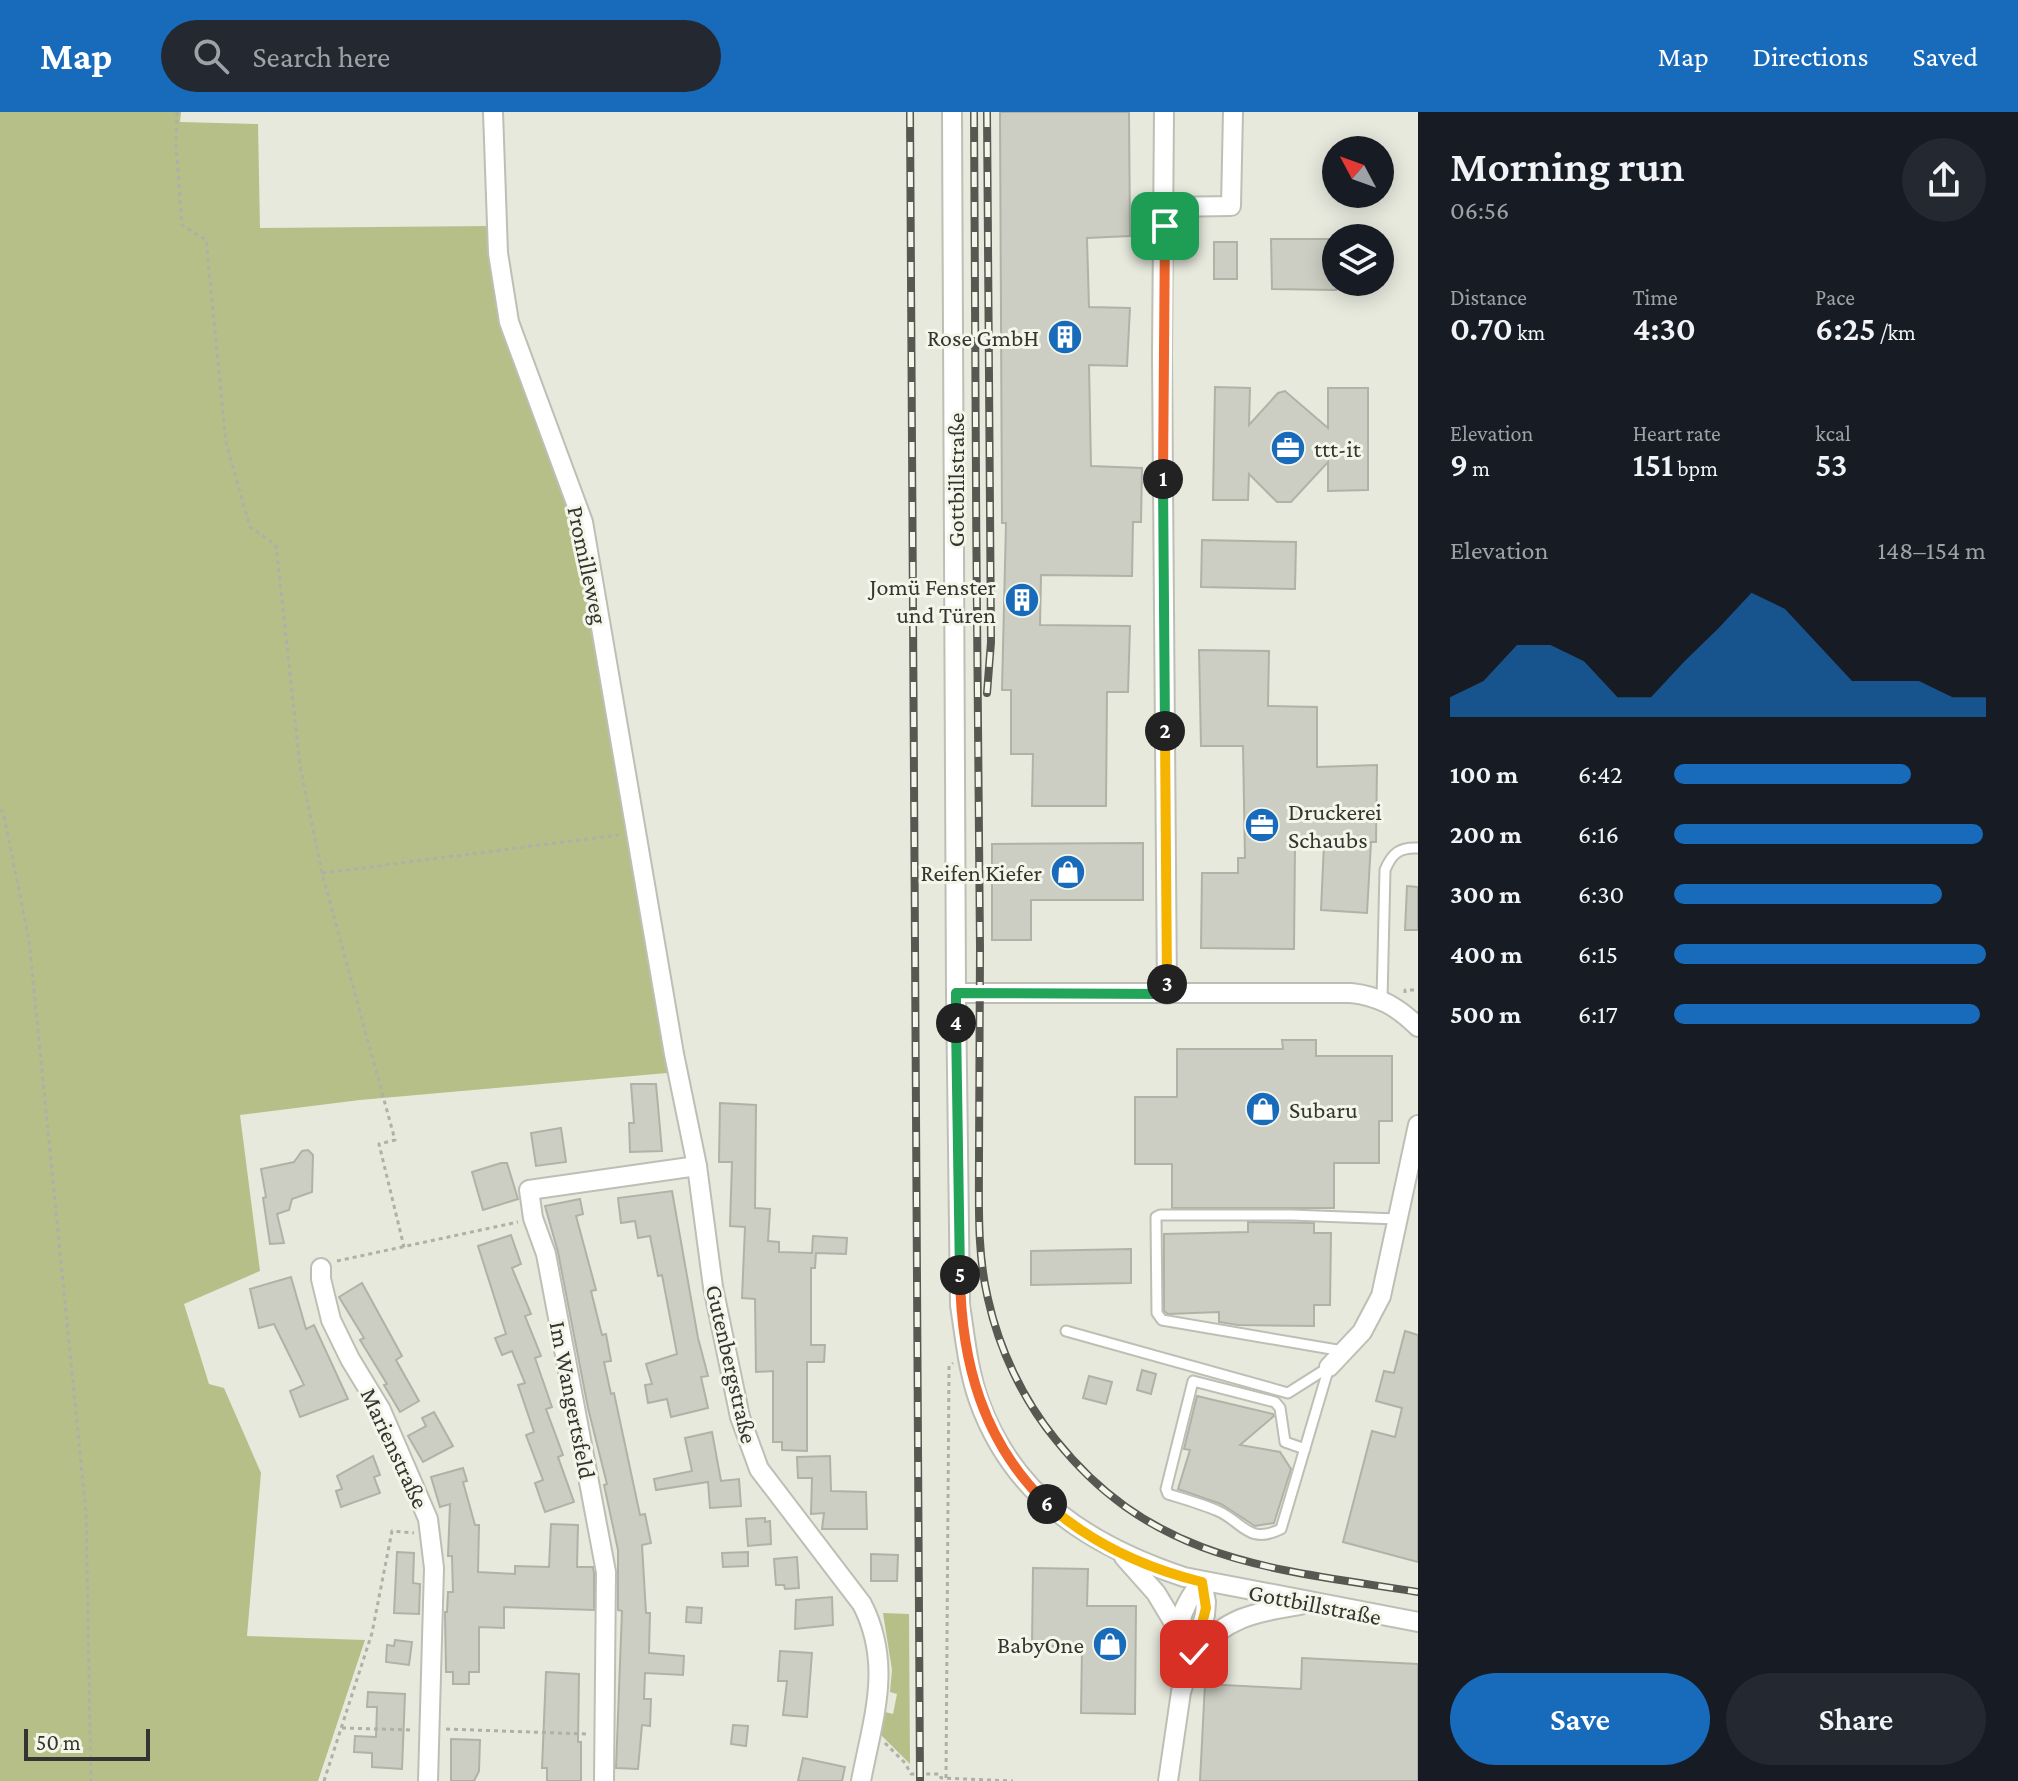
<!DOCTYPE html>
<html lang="en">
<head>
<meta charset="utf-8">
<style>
  body { margin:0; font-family:"Crimson Pro",serif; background:#242831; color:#f1f3f6; height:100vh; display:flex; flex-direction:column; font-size:30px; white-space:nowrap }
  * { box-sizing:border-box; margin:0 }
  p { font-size:26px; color:#9ea1a6 }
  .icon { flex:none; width:44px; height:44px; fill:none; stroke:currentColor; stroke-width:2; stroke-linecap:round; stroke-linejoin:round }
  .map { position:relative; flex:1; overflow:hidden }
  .sheet { display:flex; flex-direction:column; background:#171b24; width:600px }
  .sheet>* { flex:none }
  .needle { width:52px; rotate:311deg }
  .fabs { position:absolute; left:1322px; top:24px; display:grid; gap:16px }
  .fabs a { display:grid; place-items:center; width:72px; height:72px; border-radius:50%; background:#171b24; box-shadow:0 4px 20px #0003; font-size:40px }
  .scale { position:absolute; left:24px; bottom:20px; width:126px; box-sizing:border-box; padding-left:8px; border:4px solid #343430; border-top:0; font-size:22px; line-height:28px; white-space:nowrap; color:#343430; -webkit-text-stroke:6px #f4f6ea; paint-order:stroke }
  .pin { position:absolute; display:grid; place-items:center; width:68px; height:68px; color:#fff; margin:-34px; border-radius:16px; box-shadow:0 4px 12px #0006 }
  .km { position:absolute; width:40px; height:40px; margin:-20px; border-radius:50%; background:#222; color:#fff; font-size:22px; line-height:40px; text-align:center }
  .round { display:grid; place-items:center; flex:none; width:84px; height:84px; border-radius:42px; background:#242831 }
  .headline { display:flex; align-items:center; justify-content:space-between; height:136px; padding:0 32px }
  h1 { font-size:44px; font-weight:600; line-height:60px }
  .stats { display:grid; grid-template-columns:repeat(3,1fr); gap:12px; height:136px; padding:8px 32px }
  .stats div { display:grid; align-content:center }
  .stats b { font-size:34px; font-weight:600 }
  .stats small { font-size:22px; font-weight:400 }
  .stats p { font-size:22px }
  .chart { height:224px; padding:16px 32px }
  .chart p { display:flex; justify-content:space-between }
  .chart svg { width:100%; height:144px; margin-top:8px; fill:#186bba; opacity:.7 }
  .cta { display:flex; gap:16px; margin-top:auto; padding:16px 32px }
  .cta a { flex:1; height:92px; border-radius:48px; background:#186bba; color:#fff; font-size:32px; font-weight:600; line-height:92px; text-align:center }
  .cta a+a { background:#242831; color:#f1f3f6 }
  ul { padding:0 32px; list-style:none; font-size:26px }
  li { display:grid; grid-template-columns:128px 96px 1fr; align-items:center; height:60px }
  li i { height:20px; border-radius:10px; background:#186bba }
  header { display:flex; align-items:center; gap:48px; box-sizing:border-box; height:112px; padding:0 40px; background:#186bba; color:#fff }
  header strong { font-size:38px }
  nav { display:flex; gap:44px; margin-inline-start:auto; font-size:28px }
  .search { width:560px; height:72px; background:#242831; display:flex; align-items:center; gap:20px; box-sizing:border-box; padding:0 28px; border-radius:44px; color:#9ea1a6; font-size:30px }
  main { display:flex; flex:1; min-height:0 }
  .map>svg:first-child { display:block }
  .green { fill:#b7bf89 }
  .building { fill:#cccec3; stroke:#b0b2a7; stroke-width:2 }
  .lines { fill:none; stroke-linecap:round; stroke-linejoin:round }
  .service-casing { stroke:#bdbfb4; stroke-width:13 }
  .minor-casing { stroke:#bdbfb4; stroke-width:22 }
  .path { stroke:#afb0a6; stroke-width:3; stroke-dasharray:4 4; stroke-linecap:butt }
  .service { stroke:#fff; stroke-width:9 }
  .minor { stroke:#fff; stroke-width:18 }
  .rail-casing { stroke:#585852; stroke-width:8 }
  .rail { stroke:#f4f6ea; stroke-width:5; stroke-dasharray:15; stroke-linecap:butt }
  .split-1-casing { stroke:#fff; stroke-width:16 }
  .split-2-casing { stroke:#fff; stroke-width:16 }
  .split-3-casing { stroke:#fff; stroke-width:16 }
  .split-4-casing { stroke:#fff; stroke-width:16 }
  .split-5-casing { stroke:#fff; stroke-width:16 }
  .split-6-casing { stroke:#fff; stroke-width:16 }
  .split-7-casing { stroke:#fff; stroke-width:16 }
  .split-1 { stroke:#f0652b; stroke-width:10 }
  .split-2 { stroke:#22a559; stroke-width:10 }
  .split-3 { stroke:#f5b400; stroke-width:10 }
  .split-4 { stroke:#22a559; stroke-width:10 }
  .split-5 { stroke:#22a559; stroke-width:10 }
  .split-6 { stroke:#f0652b; stroke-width:10 }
  .split-7 { stroke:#f5b400; stroke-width:10 }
  .labels { text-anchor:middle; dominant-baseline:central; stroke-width:6; stroke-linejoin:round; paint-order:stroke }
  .poi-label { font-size:24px; fill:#343430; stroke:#f4f6ea; text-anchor:end }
  .street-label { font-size:24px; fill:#343430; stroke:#f4f6ea }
</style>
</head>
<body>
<header>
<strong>Map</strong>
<div class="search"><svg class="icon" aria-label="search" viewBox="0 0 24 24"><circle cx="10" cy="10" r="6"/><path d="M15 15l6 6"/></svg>Search here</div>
<nav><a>Map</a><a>Directions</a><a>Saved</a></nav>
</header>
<main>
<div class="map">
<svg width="1418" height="1669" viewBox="0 0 1418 1669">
  <rect width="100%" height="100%" fill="#e7e9dd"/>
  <!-- green -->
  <g class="green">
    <polygon points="0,0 181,0 180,10 258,12 260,116 490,114 502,208 581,420 667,961 360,988 240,1003 260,1159 184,1192 209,1272 224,1276 261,1361 247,1524 365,1528 318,1669 0,1669"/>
    <polygon points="883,1501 909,1502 910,1652 880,1622 885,1600 893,1602 897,1582 890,1580 892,1558"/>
  </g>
  <!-- building -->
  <g class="building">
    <polygon points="1000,0 1129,0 1130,124 1087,126 1089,195 1130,196 1127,254 1089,253 1091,354 1142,356 1141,410 1133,410 1132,464 1041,463 1040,513 1130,514 1128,580 1107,580 1106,694 1032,694 1033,642 1011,642 1011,578 1002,578 1006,411 1002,411"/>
    <polygon points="1271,127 1336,127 1336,178 1272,177"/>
    <rect x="1214" y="130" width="23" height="37"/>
    <polygon points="1215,275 1250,276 1249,313 1278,281 1285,279 1328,316 1328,276 1368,276 1368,378 1328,379 1328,350 1291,390 1277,390 1249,362 1248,388 1213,388"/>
    <polygon points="1202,428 1296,430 1295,477 1201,475"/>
    <polygon points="1199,538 1269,539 1268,594 1317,595 1317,655 1377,653 1376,730 1371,730 1367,801 1321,798 1324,732 1295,733 1294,837 1201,836 1202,761 1238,761 1238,746 1245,746 1243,634 1201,634"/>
    <polygon points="1143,731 1143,788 1031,788 1031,828 992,828 992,732"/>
    <polygon points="1407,774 1418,775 1418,818 1405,818"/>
    <polygon points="1282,928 1316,928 1316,944 1392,944 1392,1009 1379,1009 1379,1051 1334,1051 1334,1096 1172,1096 1172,1052 1135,1052 1135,985 1177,985 1177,937 1283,937"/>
    <polygon points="631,972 656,972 662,1039 630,1040 629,1011 634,1011"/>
    <polygon points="720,991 756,993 755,1096 770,1097 768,1129 779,1130 779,1140 812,1141 813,1124 847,1126 846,1142 816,1141 815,1156 811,1156 811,1233 825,1233 824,1250 807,1250 807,1339 782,1338 782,1330 773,1330 773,1259 756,1260 755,1187 742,1186 745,1115 730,1114 732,1050 719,1050"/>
    <polygon points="561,1016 566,1050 536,1054 531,1021"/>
    <polygon points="308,1038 313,1043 312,1080 292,1087 289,1098 277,1102 284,1131 270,1132 263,1086 266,1085 261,1057 294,1050 302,1039"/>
    <polygon points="501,1051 507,1051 518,1087 483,1098 472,1060"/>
    <polygon points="672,1079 698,1226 708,1264 701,1265 708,1296 671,1305 667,1287 648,1291 645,1273 652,1272 646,1252 677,1242 662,1163 658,1164 650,1124 638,1126 635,1109 621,1111 618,1086"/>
    <polygon points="580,1087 583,1102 576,1104 596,1178 591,1179 602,1223 606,1222 611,1249 604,1250 611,1282 614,1281 640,1403 645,1402 651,1431 642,1433 646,1501 650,1501 649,1541 684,1544 683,1563 645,1561 644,1587 651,1587 650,1614 642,1613 638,1657 616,1656 622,1499 618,1498 618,1438 604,1373 607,1372 588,1296 558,1140 545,1094"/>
    <polygon points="1248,1110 1314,1111 1314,1121 1331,1121 1330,1193 1314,1193 1314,1214 1238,1213 1219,1210 1219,1200 1168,1202 1164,1199 1164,1122 1248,1120"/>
    <polygon points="511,1123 521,1152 512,1156 531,1202 525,1204 541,1244 535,1246 552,1295 546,1297 563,1343 558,1345 574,1390 545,1400 535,1371 543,1368 526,1323 534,1320 518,1273 525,1271 512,1239 502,1243 495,1226 506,1222 478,1134"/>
    <polygon points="1131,1137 1131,1171 1031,1173 1031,1139"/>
    <polygon points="291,1165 306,1217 314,1213 348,1287 300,1305 290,1279 304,1273 274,1212 259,1216 250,1177"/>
    <polygon points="362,1171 402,1244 396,1248 419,1289 400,1300 384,1273 387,1272 360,1228 364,1226 339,1185"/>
    <polygon points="1405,1219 1418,1223 1418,1450 1343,1430 1372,1319 1395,1325 1402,1296 1376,1289 1384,1259 1394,1261"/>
    <polygon points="1142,1258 1156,1262 1151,1282 1137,1278"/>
    <polygon points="1089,1264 1112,1270 1106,1292 1083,1286"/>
    <polygon points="1197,1284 1273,1302 1274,1304 1240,1333 1280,1340 1291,1357 1274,1411 1255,1414 1221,1392 1178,1377 1190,1338 1184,1337"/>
    <polygon points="434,1300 453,1334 423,1350 408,1324 426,1314 422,1306"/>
    <polygon points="712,1320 721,1369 739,1367 741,1394 710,1396 708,1370 656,1378 654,1367 692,1359 685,1326"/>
    <polygon points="373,1344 380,1363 374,1365 380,1381 341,1395 336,1379 342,1377 337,1364"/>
    <polygon points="830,1344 831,1379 866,1380 867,1417 822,1417 824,1401 811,1402 812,1366 798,1366 797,1345"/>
    <polygon points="463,1356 467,1369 463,1370 475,1413 479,1413 478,1460 515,1462 515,1454 549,1455 551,1412 578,1413 577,1455 593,1455 594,1461 594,1498 504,1495 504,1516 479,1515 479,1560 469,1560 469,1572 453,1572 453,1560 446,1560 445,1500 447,1500 448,1480 453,1480 452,1444 448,1444 450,1392 440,1395 431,1365"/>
    <polygon points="765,1406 765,1410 770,1409 771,1432 748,1434 746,1407"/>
    <polygon points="397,1440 414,1441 413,1471 420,1472 419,1502 394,1501"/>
    <polygon points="748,1440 748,1454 723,1455 722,1441"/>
    <polygon points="871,1442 898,1443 897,1469 871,1469"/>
    <polygon points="797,1445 799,1476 785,1477 784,1473 776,1473 774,1447"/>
    <polygon points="1033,1456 1088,1457 1087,1494 1136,1494 1135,1602 1081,1601 1082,1535 1032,1534"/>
    <polygon points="832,1485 833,1513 795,1517 796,1488"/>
    <polygon points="687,1495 702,1496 701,1511 686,1510"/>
    <polygon points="395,1528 412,1530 409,1553 386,1550 387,1533 394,1534"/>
    <polygon points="780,1539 812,1541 807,1605 783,1603 787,1569 778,1569"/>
    <polygon points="1302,1546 1418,1552 1418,1669 1200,1669 1205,1572 1301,1577"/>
    <polygon points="546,1560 579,1562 578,1630 581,1630 581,1669 547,1669 547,1656 542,1656"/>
    <polygon points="368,1580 405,1582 402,1657 372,1655 372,1641 354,1640 355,1624 376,1625 377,1595 367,1595"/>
    <polygon points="733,1613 748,1614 746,1634 731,1632"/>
    <polygon points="451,1627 480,1628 479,1659 474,1669 451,1669"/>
    <polygon points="803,1646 845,1655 842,1669 798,1669"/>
  </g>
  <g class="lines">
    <!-- service casing -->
    <g class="service-casing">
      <g id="service">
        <path d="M 1382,888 L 1385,758 C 1392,741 1400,735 1418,736"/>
        <polyline points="1066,1219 1288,1281 1329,1255"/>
        <polyline points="1343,1239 1162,1208 1157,1201 1156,1105 1160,1103 1291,1103 1397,1107"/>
        <path d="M 1305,1337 L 1285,1330 L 1280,1296 L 1275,1290 L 1193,1269 L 1166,1377 L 1168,1382 C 1184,1387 1202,1392 1218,1399 C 1243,1410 1248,1433 1281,1417 L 1329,1255"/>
      </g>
    </g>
    <!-- minor casing -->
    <g class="minor-casing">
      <g id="minor">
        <path d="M 493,0 L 498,141 L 509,210 L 583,410 L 674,942 L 697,1054 L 713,1175 L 740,1305 L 759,1357 L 862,1492 C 893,1553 873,1606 861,1669"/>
        <path d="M 952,0 L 956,881 L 960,1193 C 965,1225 968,1258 979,1289 C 1014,1386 1091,1434 1184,1465 L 1418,1510"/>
        <polyline points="1164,0 1162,243 1167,882"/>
        <polyline points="1165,95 1231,94 1233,0"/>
        <path d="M 956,881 L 1351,881 C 1379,884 1398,895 1418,915"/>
        <polyline points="321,1156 321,1167 331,1208 350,1247 381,1298 428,1407 434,1456 428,1669"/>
        <polyline points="1329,1255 1362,1220 1381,1184 1418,1013"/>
        <polyline points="1124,1445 1156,1481 1177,1516"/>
        <path d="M 1196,1540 C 1229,1504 1254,1501 1300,1493"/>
        <path d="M 1180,1569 C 1177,1527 1173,1503 1202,1470"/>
        <polyline points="604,1669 606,1460 546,1142 533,1106 529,1078 697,1054"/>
        <polyline points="1168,1669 1181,1580 1205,1503 1206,1490 1202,1470"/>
      </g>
    </g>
    <!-- path -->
    <g class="path">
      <polyline points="177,0 176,33 182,113 206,128 226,331 250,415 276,433 300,654 322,761 395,1028 379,1032 404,1135"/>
      <polyline points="0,699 3,699 29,828 86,1401 91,1669"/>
      <polyline points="322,761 619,723"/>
      <polyline points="1405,881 1405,878 1418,878"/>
      <polyline points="337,1149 518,1110"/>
      <polyline points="342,1616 414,1618"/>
      <polyline points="446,1617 586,1622"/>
      <polyline points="885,1631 905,1651 911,1662 940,1662 941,1666 1013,1669"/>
      <polyline points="946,1666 949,1254 953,1251"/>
      <polyline points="324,1669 372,1521 392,1419 414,1421"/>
    </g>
    <!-- service -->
    <use href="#service" class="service"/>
    <!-- minor -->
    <use href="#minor" class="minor"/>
    <!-- rail casing -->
    <g class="rail-casing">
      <g id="rail">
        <polyline points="910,0 920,1669"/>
        <path d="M 974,0 C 975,279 977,557 980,836 C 980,906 979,976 979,1047 C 979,1094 977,1141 988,1187 C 999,1237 1023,1288 1056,1328 C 1154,1451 1275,1457 1418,1480"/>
        <polyline points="987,0 991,530 987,581"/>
      </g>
    </g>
    <!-- rail -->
    <use href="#rail" class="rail"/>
  </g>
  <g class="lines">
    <!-- split-1 casing -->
    <g class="split-1-casing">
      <polyline id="split-1" points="1163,367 1165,114"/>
    </g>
    <!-- split-2 casing -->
    <g class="split-2-casing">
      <polyline id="split-2" points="1163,367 1165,619"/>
    </g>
    <!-- split-3 casing -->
    <g class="split-3-casing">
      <polyline id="split-3" points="1165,619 1167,872"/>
    </g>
    <!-- split-4 casing -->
    <g class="split-4-casing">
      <polyline id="split-4" points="956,911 956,881 1167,882 1167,872"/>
    </g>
    <!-- split-5 casing -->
    <g class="split-5-casing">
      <polyline id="split-5" points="956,911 960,1163"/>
    </g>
    <!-- split-6 casing -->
    <g class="split-6-casing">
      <path id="split-6" d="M 960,1163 C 961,1250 983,1330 1047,1392"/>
    </g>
    <!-- split-7 casing -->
    <g class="split-7-casing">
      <path id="split-7" d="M 1047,1392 C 1091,1431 1145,1456 1202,1470 L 1206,1496 L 1194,1542"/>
    </g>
    <!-- split-1 -->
    <use href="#split-1" class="split-1"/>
    <!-- split-2 -->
    <use href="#split-2" class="split-2"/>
    <!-- split-3 -->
    <use href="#split-3" class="split-3"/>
    <!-- split-4 -->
    <use href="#split-4" class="split-4"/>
    <!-- split-5 -->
    <use href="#split-5" class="split-5"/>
    <!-- split-6 -->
    <use href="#split-6" class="split-6"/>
    <!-- split-7 -->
    <use href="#split-7" class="split-7"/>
  </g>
  <!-- icons -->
  <defs>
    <g id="building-disc" transform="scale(1.8)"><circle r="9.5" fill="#186bba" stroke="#f4f6ea"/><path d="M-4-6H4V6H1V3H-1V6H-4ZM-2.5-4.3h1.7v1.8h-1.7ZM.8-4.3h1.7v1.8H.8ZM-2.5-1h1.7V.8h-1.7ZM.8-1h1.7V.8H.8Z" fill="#fff"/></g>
    <g id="office-disc" transform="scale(1.8)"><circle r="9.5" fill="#186bba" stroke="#f4f6ea"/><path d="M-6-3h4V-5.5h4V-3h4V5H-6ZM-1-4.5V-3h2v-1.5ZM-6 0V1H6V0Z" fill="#fff"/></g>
    <g id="shop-disc" transform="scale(1.8)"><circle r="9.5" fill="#186bba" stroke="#f4f6ea"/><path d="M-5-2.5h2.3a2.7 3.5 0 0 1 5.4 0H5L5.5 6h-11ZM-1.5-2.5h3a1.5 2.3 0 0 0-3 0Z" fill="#fff"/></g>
  </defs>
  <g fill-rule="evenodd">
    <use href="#building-disc" x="1065" y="225"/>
    <use href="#office-disc" x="1288" y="336"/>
    <use href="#building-disc" x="1022" y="488"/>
    <use href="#office-disc" x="1262" y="713"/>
    <use href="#shop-disc" x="1068" y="760"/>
    <use href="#shop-disc" x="1263" y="997"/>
    <use href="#shop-disc" x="1110" y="1532"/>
  </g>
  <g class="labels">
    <!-- poi labels -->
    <g class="poi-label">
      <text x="1039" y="225">Rose GmbH</text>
      <text x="1314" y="336" text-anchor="start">ttt-it</text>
      <text x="996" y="474">Jomü Fenster<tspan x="996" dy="28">und Türen</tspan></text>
      <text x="1288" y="699" text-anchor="start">Druckerei<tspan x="1288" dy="28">Schaubs</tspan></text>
      <text x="1042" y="760">Reifen Kiefer</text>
      <text x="1289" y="997" text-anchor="start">Subaru</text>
      <text x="1084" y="1532">BabyOne</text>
    </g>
    <!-- street labels -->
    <g class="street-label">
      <text transform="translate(955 368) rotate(-90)">Gottbillstraße</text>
      <text transform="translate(588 453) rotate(78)">Promilleweg</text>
      <text transform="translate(732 1252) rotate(77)">Gutenbergstraße</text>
      <text transform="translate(573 1288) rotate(79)">Im Wangertsfeld</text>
      <text transform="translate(395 1336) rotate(65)">Marienstraße</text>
      <text transform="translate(1315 1492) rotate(11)">Gottbillstraße</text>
    </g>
  </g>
</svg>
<div class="fabs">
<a><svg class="needle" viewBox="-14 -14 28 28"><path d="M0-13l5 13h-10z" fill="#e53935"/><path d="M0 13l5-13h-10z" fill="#9ea1a6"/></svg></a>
<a><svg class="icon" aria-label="layers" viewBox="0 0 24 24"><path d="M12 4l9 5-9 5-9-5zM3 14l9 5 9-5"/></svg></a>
</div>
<div class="scale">50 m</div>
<div class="pin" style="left:1165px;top:114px;background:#1e9e55"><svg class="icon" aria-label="arrive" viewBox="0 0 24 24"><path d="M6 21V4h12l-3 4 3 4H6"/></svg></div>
<div class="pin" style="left:1194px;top:1542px;background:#d93025"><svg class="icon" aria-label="check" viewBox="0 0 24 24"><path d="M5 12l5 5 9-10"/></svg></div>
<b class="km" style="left:1163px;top:367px">1</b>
<b class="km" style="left:1165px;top:619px">2</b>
<b class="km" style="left:1167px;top:872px">3</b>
<b class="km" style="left:956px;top:911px">4</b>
<b class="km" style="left:960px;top:1163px">5</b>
<b class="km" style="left:1047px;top:1392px">6</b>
</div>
<section class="sheet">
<div class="headline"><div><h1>Morning run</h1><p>06:56</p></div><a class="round"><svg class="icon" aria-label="share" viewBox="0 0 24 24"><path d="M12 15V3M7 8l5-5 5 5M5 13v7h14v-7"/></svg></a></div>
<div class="stats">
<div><p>Distance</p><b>0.70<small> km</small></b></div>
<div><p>Time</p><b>4:30</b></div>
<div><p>Pace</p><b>6:25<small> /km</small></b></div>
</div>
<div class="stats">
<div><p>Elevation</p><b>9<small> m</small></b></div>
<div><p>Heart rate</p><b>151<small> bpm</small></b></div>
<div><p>kcal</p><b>53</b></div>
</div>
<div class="chart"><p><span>Elevation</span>148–154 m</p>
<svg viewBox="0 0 160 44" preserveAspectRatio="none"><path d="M0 44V38L10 33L20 22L30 22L40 27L50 38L60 38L70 27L80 17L90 6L100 11L110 22L120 33L130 33L140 33L150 38L160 38V44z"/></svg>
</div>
<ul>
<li><b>100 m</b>6:42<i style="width:76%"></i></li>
<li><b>200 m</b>6:16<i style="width:99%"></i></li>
<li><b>300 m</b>6:30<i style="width:86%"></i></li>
<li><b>400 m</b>6:15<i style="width:100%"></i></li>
<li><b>500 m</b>6:17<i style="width:98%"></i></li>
</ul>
<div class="cta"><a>Save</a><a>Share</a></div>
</section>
</main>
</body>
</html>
